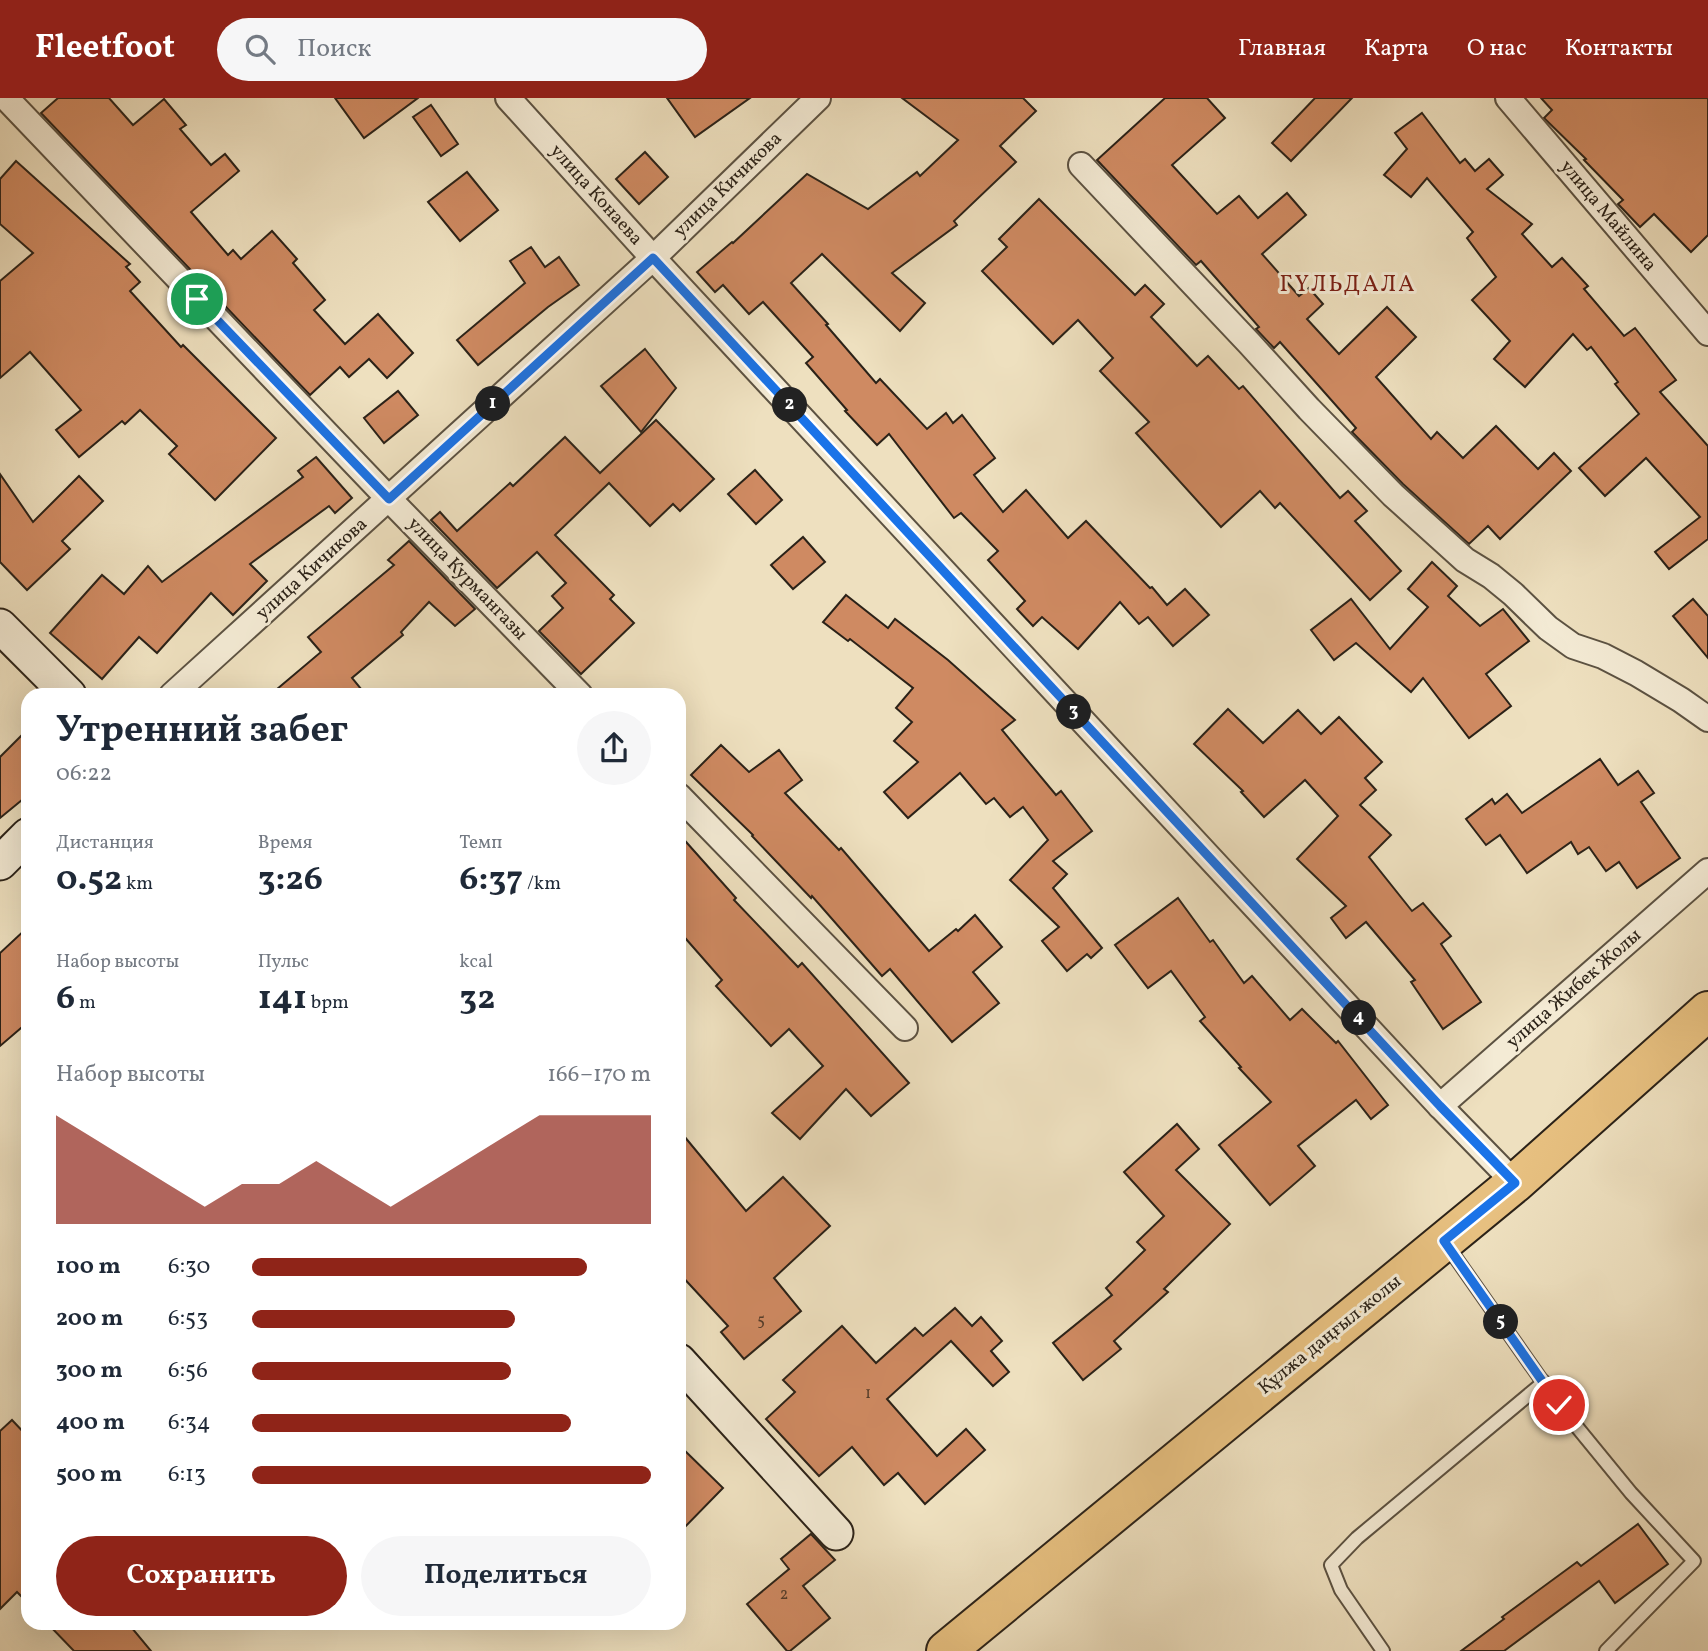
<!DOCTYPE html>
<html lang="ru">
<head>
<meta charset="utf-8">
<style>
  body { margin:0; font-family:Vollkorn,serif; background:#f6f6f7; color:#1f2937; height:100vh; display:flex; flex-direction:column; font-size:26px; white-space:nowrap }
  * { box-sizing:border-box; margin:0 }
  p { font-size:23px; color:#747a83 }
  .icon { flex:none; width:38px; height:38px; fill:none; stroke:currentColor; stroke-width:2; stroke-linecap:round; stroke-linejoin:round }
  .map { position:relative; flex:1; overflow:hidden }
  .details { position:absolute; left:21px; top:590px; width:665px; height:942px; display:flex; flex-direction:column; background:#fff; border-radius:21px; box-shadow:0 7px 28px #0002 }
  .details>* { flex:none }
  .pin { position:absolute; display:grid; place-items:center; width:60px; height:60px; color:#fff; margin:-30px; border:4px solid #fff; border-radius:50%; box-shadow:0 2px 7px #0007 }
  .km { position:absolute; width:35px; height:35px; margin:-18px; border-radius:50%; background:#222; color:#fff; font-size:19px; line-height:35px; text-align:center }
  .round { display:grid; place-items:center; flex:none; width:74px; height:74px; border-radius:37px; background:#f6f6f7 }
  .overview { display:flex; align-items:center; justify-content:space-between; height:119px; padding:0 35px }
  h1 { font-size:38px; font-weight:700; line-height:52px }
  .metrics { display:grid; grid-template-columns:repeat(3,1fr); gap:10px; height:119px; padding:7px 35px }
  .metrics div { display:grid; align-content:center }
  .metrics b { font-size:35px; font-weight:700 }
  .metrics small { font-size:19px; font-weight:400 }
  .metrics p { font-size:19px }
  .chart { height:196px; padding:14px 35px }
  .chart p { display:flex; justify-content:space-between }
  .chart svg { width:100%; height:126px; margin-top:7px; fill:#8f2418; opacity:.7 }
  .action { display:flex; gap:14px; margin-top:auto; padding:14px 35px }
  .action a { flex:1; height:80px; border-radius:42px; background:#8f2418; color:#fff; font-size:28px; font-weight:700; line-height:80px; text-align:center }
  .action a+a { background:#f6f6f7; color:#1f2937 }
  ul { padding:0 35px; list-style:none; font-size:23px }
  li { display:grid; grid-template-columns:112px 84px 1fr; align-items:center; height:52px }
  li i { height:18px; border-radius:9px; background:#8f2418 }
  header { display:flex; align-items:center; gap:42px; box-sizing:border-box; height:98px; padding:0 35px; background:#8f2418; color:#fff }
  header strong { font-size:33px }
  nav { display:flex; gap:38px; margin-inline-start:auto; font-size:24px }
  .search { width:490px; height:63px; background:#f6f6f7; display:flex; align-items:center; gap:18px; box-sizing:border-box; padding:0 24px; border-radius:38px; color:#747a83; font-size:26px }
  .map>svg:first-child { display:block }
  .building { fill:#cf8a62; stroke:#2b2218; stroke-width:2 }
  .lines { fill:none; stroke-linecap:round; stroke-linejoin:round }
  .lane-casing { stroke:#5c5242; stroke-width:16 }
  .street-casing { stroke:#5c5242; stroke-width:28 }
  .secondary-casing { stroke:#2b2218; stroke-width:37 }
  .primary-casing { stroke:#2b2218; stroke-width:42 }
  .lane { stroke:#f4ebd5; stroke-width:12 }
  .street { stroke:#f4ebd5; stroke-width:24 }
  .secondary { stroke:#f4ebd5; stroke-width:33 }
  .primary { stroke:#e7c080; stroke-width:38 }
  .route-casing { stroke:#fff; stroke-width:14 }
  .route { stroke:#1a73e8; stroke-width:9 }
  .labels { text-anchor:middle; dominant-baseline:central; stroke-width:6; stroke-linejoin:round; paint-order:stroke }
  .number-label { font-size:16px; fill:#543c2a }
  .street-label { font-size:19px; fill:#2b2218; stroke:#f4ebd5 }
  .quarter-label { font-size:23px; letter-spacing:2px; fill:#7a1f14; stroke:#f4ebd5 }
</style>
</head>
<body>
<header>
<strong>Fleetfoot</strong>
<div class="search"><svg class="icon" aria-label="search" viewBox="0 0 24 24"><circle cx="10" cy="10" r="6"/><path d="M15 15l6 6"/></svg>Поиск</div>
<nav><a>Главная</a><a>Карта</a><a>О нас</a><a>Контакты</a></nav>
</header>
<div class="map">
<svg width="1708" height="1553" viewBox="0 0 1708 1553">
  <rect width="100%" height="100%" fill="#eee0bf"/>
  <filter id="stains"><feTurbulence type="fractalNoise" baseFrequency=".00286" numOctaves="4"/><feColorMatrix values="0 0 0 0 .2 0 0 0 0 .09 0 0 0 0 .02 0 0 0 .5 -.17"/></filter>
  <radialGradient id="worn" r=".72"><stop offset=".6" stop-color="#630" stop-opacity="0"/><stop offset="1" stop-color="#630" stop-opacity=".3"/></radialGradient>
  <!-- building -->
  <g class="building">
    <polygon points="58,0 109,0 133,27 164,1 186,27 180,31 211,67 225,56 239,73 191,114 228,157 233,152 241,161 272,133 297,161 293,165 325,202 314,212 345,246 378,216 413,255 387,280 369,261 349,279 340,269 310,297 41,15"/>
    <polygon points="335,0 418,0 364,40"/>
    <polygon points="667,0 750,0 695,39"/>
    <polygon points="902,0 1023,0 1036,13 1000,48 1016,64 954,123 957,127 892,175 925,205 900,233 822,156 791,185 828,226 826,227 876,285 880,281 927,331 946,315 953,325 962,317 995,360 974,377 1003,414 1026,392 1068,440 1086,423 1150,490 1152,489 1167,507 1185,491 1209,517 1173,548 1148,519 1139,526 1120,504 1078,551 1042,519 1033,528 1017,511 1025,503 988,462 998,453 961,415 954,420 889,336 877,347 845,313 847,312 806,265 813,259 763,204 749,216 723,187 715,194 697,174 732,144 733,145 807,76 868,111 917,74 920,78 958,42"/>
    <polygon points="1165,0 1207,0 1225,20 1172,67 1217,116 1239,98 1258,120 1287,95 1306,117 1262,156 1299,198 1309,190 1323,206 1307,221 1339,256 1387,209 1416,239 1376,279 1431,341 1437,334 1463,360 1496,328 1538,371 1554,355 1571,373 1500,441 1488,428 1469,446 1403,386 1352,334 1356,330 1280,244 1274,250 1256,231 1259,229 1201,163 1196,167 1097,62"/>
    <polygon points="1315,0 1352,0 1291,63 1272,45"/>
    <polygon points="1541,0 1708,0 1708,137 1691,154 1654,116 1640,129 1618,106 1623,102 1584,62 1586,61 1544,20 1552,12"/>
    <polygon points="431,7 458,46 441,58 413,19"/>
    <polygon points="1422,15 1460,65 1465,61 1475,73 1489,61 1503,77 1487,91 1532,126 1522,136 1552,169 1562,160 1588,188 1584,191 1624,238 1635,230 1676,282 1660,294 1708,348 1708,441 1669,471 1655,454 1700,419 1646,360 1605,398 1579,370 1639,316 1615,286 1618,284 1591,249 1587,252 1573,236 1525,289 1494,261 1510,243 1472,202 1496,179 1467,140 1473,134 1427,80 1411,99 1384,77 1407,51 1395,35"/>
    <polygon points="645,54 668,79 639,106 616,81"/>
    <polygon points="16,63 130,166 126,169 140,184 130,193 181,249 183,247 276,340 215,402 169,356 177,348 140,312 125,326 122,323 79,359 56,332 81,312 30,254 0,280 0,183 33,155 0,126 0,81"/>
    <polygon points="467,74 498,112 460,143 428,104"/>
    <polygon points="1039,101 1135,197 1145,187 1164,206 1151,219 1197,268 1208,258 1239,291 1243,288 1340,400 1348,393 1367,413 1355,423 1401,473 1370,502 1280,405 1275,410 1260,393 1221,429 1136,335 1149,324 1100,273 1113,260 1078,222 1053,246 982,173 1007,149 999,141"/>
    <polygon points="531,149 545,169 559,159 579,187 548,209 478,267 457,242 525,185 510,163"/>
    <polygon points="645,251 676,290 641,334 601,288"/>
    <polygon points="398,293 418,317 384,345 364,320"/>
    <polygon points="656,322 714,381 680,413 673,406 650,428 609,385 555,437 614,497 610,501 634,525 581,576 539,533 563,510 552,498 566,485 537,454 497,490 431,422 440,414 457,433 510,385 513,388 565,339 600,375"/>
    <polygon points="316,359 352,400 335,415 329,408 250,466 267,483 233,517 211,495 157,555 139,539 102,581 50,535 102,477 124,496 148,468 162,484 303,379 298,373"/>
    <polygon points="755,372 782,402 756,426 728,396"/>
    <polygon points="0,376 33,424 79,378 103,403 62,443 70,451 27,492 0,464"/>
    <polygon points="803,439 825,464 793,491 771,467"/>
    <polygon points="409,443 475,511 455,528 429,504 401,534 403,537 352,580 366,597 270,597 321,554 308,539 394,467 388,462"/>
    <polygon points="1432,464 1457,488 1448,498 1480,528 1503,511 1529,543 1486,576 1511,608 1469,640 1423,580 1411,594 1356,545 1334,562 1311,532 1351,501 1390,551 1428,509 1408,491"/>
    <polygon points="846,497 888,530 895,521 948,562 1015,622 1002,632 1056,697 1061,693 1092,733 1053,763 1067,776 1053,790 1102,850 1091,860 1087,856 1067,873 1042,843 1059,829 1010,782 1048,742 1023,709 1010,719 994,700 986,706 960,675 908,720 884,694 918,664 894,643 912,624 896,610 913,590 850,541 848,543 823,524"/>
    <polygon points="1693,501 1708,518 1708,560 1673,518"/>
    <polygon points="1228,611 1263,645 1298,612 1321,636 1339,619 1382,664 1365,680 1376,692 1360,707 1391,737 1369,759 1412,813 1423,805 1451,838 1441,846 1481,904 1443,931 1411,884 1415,882 1366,824 1346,840 1331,820 1346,808 1297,761 1338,718 1305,682 1264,719 1241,694 1243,693 1194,646"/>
    <polygon points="28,631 28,697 0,720 0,659"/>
    <polygon points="721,647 749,674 779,652 802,682 785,695 839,752 841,750 929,853 956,831 958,833 975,817 1002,849 973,874 999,905 952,944 890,871 882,878 812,798 811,800 752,738 753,737 691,677"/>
    <polygon points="1600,661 1618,687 1638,673 1654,695 1641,704 1680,760 1637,790 1619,764 1606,773 1589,749 1578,756 1571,744 1527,775 1500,737 1486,747 1466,721 1492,701 1495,706 1507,696 1522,715"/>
    <polygon points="679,736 736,800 734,802 798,869 802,865 909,985 871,1018 846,991 800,1041 772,1015 823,968 789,931 771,948 716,888 722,882 679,833"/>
    <polygon points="1178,800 1210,844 1213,842 1244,885 1252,878 1290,922 1302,911 1336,945 1338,943 1388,1007 1371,1021 1356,1002 1298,1048 1315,1068 1270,1107 1219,1047 1271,1004 1239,970 1241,969 1200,923 1205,919 1171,873 1148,890 1115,847"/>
    <polygon points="28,829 28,924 0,948 0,855"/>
    <polygon points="1177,1026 1199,1051 1176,1072 1230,1126 1164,1191 1168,1194 1114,1243 1121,1251 1083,1282 1053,1245 1112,1197 1106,1190 1145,1152 1137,1144 1164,1118 1124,1074"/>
    <polygon points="679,1032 746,1113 783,1079 830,1128 774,1180 801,1213 744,1261 721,1234 728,1228 679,1175"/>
    <polygon points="955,1210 972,1228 981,1219 1002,1243 991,1253 1009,1274 993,1288 951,1243 887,1301 937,1358 966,1331 985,1352 925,1406 898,1375 884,1387 852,1349 819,1378 766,1321 795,1294 783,1282 842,1228 876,1265 915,1230 923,1238"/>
    <polygon points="12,1322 28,1339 28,1505 17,1494 0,1511 0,1333"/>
    <polygon points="679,1347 723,1390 679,1435"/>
    <polygon points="1638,1426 1668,1466 1615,1505 1599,1483 1504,1553 1461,1553 1504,1521 1502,1519 1577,1464 1581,1468"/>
    <polygon points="811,1436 835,1462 803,1488 830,1520 790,1553 787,1553 747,1506 789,1471 781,1461"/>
    <polygon points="46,1524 127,1524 151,1553 74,1553"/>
  </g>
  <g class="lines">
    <!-- lane casing -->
    <g class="lane-casing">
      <g id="lane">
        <polyline points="1446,1146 1559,1307 1631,1395 1694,1463 1606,1553"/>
        <polyline points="1383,1553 1341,1492 1331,1467 1357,1440 1544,1284"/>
      </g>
    </g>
    <!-- street casing -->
    <g class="street-casing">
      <g id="street">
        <polyline points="6,0 389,401 580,597"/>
        <polyline points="508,0 653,160 1440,1008 1515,1085"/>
        <polyline points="1508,0 1708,235"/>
        <polyline points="1081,67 1250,246 1309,311 1393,397 1465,462 1491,478 1513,496 1548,530 1573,548 1603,558 1636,575 1681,602 1708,621"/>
        <polyline points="172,597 653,160 818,0"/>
        <polyline points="679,698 905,930"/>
        <polyline points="1440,1008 1708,773"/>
      </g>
    </g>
    <!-- secondary casing -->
    <g class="secondary-casing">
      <g id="secondary">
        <polyline points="0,528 69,597"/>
        <polyline points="0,765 28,737"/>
        <polyline points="679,1263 836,1435"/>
      </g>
    </g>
    <!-- primary casing -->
    <g class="primary-casing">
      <polyline id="primary" points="946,1553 1515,1085 1708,913"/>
    </g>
    <!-- lane -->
    <use href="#lane" class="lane"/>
    <!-- street -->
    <use href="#street" class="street"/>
    <!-- secondary -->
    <use href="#secondary" class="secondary"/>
    <!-- primary -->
    <use href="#primary" class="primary"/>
  </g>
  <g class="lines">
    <!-- route casing -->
    <g class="route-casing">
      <polyline id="route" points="197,201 389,401 653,160 1440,1008 1515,1085 1444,1143 1559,1307"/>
    </g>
    <!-- route -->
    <use href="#route" class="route"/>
  </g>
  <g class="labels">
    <!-- number labels -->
    <g class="number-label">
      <text x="761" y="1223">5</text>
      <text x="868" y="1296">1</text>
      <text x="784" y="1497">2</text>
    </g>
    <!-- street labels -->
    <g class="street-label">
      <text transform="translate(728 87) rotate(-44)">улица Кичикова</text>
      <text transform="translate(596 97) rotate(48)">улица Конаева</text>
      <text transform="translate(1608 118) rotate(50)">улица Майлина</text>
      <text transform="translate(312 471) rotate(-42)">улица Кичикова</text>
      <text transform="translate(467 481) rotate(46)">улица Курмангазы</text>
      <text transform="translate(1574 891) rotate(-41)">улица Жибек Жолы</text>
      <text transform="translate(1330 1237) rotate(-39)">Құлжа даңғыл жолы</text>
    </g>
    <!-- quarter labels -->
    <g class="quarter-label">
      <text x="1348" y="187">ГҮЛЬДАЛА</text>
    </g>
  </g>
  <rect width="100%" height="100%" filter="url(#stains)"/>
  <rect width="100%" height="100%" fill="url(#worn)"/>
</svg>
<div class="pin" style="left:197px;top:201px;background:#1e9e55"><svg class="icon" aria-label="arrive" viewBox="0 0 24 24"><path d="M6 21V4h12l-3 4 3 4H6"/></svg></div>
<div class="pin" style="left:1559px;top:1307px;background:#d93025"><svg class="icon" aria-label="check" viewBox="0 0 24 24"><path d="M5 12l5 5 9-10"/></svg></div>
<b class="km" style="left:493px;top:306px">1</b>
<b class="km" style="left:790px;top:307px">2</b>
<b class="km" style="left:1074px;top:614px">3</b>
<b class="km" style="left:1359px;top:920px">4</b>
<b class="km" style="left:1501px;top:1224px">5</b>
<section class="details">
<div class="overview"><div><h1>Утренний забег</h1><p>06:22</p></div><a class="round"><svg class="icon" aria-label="share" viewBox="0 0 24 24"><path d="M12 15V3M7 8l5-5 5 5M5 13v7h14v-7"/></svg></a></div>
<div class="metrics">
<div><p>Дистанция</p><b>0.52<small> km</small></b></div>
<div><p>Время</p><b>3:26</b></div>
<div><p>Темп</p><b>6:37<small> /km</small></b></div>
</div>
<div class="metrics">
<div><p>Набор высоты</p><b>6<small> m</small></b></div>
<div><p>Пульс</p><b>141<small> bpm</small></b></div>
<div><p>kcal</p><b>32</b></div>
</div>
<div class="chart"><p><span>Набор высоты</span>166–170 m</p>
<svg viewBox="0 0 160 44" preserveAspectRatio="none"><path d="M0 44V6L10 14L20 22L30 30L40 38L50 30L60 30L70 22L80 30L90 38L100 30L110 22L120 14L130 6L140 6L150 6L160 6V44z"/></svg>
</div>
<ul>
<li><b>100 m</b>6:30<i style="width:84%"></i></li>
<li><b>200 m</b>6:53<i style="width:66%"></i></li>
<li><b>300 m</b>6:56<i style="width:65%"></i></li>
<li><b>400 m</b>6:34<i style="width:80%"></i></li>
<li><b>500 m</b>6:13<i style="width:100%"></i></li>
</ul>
<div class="action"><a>Сохранить</a><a>Поделиться</a></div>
</section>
</div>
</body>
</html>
